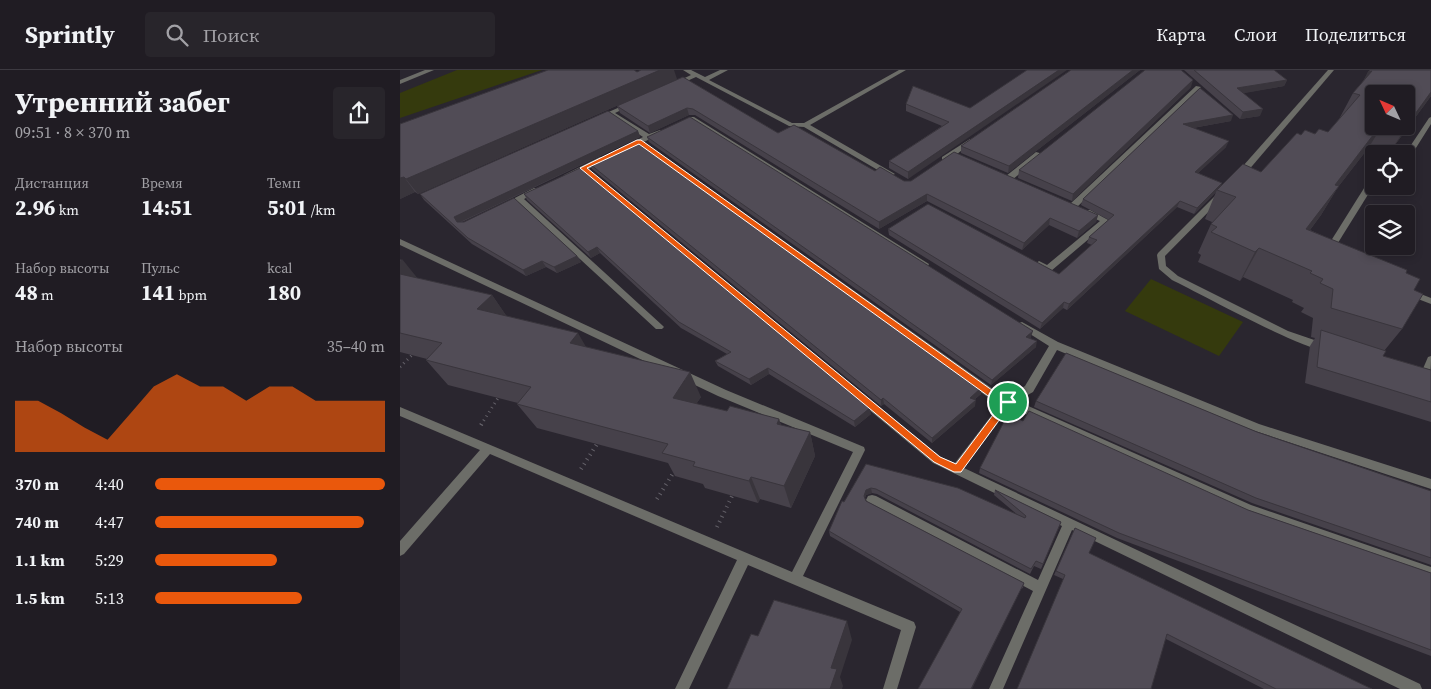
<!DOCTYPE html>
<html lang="ru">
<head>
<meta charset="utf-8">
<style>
  body { margin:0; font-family:"Source Serif 4",serif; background:#28252b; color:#f1f3f6; height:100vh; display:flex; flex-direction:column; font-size:19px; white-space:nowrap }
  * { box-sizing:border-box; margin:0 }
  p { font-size:16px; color:#a2a1a6 }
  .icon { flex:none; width:28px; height:28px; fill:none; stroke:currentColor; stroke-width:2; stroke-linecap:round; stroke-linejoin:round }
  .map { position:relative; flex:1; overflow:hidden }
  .drawer { display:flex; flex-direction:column; background:#201c23; width:400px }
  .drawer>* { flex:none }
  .needle { width:32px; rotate:314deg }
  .fabs { position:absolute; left:965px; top:15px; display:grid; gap:10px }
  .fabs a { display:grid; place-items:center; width:50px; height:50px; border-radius:5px; background:#201c23; box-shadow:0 2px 8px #0003,0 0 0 1px #3d3a41; font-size:25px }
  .pin { position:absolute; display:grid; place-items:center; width:42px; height:42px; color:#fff; margin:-21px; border:2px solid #fff; border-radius:50%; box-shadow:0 1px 5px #0007 }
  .round { display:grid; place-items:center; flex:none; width:52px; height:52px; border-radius:5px; background:#28252b }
  .overview { display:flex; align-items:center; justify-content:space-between; height:85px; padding:0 15px }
  h1 { font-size:28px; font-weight:700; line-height:38px }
  .metrics { display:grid; grid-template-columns:repeat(3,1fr); gap:8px; height:85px; padding:5px 15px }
  .metrics div { display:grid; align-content:center }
  .metrics b { font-size:21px; font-weight:700 }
  .metrics small { font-size:14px; font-weight:400 }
  .metrics p { font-size:14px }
  .chart { height:140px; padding:10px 15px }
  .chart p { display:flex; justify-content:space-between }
  .chart svg { width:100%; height:90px; margin-top:5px; fill:#ea580c; opacity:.7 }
  ul { padding:0 15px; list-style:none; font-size:16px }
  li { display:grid; grid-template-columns:80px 60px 1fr; align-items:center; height:38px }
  li i { height:12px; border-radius:6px; background:#ea580c }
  header { display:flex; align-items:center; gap:30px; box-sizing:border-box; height:70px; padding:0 25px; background:#201c23; border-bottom:1px solid #3d3a41 }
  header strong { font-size:24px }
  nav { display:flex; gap:28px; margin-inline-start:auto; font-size:18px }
  .search { width:350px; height:45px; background:#28252b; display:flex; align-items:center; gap:12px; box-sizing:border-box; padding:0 18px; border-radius:5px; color:#a2a1a6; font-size:19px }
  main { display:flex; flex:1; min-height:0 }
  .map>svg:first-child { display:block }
  .green { fill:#353a0d }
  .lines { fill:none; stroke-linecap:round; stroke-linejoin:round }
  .path-far1 { stroke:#646169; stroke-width:3; stroke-dasharray:1 4; stroke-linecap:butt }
  .path { stroke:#646169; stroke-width:4; stroke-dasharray:1 4.5; stroke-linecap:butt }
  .service { fill:#6c6d68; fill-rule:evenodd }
  .tertiary { fill:#6c6d68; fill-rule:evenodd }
  .wall { fill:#46414a; fill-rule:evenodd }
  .shaded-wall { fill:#39353c }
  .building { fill:#514c56; stroke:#39353c }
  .route { fill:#ea580c; stroke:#fff; fill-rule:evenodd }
</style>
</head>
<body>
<header>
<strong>Sprintly</strong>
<div class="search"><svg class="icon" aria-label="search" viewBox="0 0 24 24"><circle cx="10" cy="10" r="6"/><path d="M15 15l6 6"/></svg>Поиск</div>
<nav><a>Карта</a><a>Слои</a><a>Поделиться</a></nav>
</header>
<main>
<section class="drawer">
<div class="overview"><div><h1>Утренний забег</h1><p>09:51 · 8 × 370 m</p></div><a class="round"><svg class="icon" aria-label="share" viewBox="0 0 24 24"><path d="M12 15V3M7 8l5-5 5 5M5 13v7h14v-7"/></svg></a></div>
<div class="metrics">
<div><p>Дистанция</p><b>2.96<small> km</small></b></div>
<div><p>Время</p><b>14:51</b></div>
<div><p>Темп</p><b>5:01<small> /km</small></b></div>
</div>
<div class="metrics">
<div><p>Набор высоты</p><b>48<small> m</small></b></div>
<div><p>Пульс</p><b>141<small> bpm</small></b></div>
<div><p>kcal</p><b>180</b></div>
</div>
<div class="chart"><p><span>Набор высоты</span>35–40 m</p>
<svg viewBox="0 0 160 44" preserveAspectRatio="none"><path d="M0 44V19L10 19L20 25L30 32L40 38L50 25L60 12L70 6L80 12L90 12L100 19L110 12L120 12L130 19L140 19L150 19L160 19V44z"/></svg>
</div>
<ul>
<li><b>370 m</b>4:40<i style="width:100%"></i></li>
<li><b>740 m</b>4:47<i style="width:91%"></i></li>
<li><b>1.1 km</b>5:29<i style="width:53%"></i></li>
<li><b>1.5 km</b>5:13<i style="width:64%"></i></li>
</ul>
</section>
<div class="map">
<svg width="1031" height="619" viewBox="0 0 1031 619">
  <rect width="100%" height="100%" fill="#2a262f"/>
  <!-- green -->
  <g class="green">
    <polygon points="57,0 142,0 0,48 0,23"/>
    <polygon points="751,209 843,252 819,286 725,241"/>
  </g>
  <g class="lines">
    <!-- path-far1 -->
    <g class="path-far1">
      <polyline points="0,297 12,285"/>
      <polyline points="81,355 98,328"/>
    </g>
    <!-- path -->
    <g class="path">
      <polyline points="81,355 82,353"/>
      <polyline points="181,399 197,374"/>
      <polyline points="257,429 275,400"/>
      <polyline points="317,457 332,426"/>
    </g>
    <!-- service -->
    <g class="service">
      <polygon points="283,0 291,0 305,7 320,0 328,0 309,10 392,53 404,53 499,0 506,0 410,55 495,104 491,106 488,106 404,57 389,56 296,7 278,15 274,15 274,13 291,5"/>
      <polygon points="928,0 934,0 841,109 835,109 835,105"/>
      <polygon points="796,16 801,17 676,138 670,138 670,134"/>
      <polygon points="229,33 234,34 215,43 249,64 260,60 263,62 244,72 597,322 608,327 625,316 649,276 619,257 617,255 619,253 622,252 658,272 859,354 1031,409 1031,419 852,360 657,280 633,322 617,331 851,435 1031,497 1031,509 844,443 610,337 564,398 1020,614 1022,619 1000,619 672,460 603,619 589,619 633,521 468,434 466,430 468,426 472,425 476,426 638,510 662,456 533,393 182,101 168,107 164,105 200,87 206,87 206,91 188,99 541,387 555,393 601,333 589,328 239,74 229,78 225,78 225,76 243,67 210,45 198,50 195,48"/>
      <polygon points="290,47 294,47 529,194 528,196 522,196 292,51 280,56 277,54"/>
      <polygon points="1031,47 1031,54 1009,89 1006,89 1006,84 1005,84 1029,48"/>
      <polygon points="570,69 575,70 548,91 542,91 542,87"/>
      <polygon points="636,82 643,84 612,110 606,110 606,106"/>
      <polygon points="971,107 974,107 974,115 931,184 925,184 924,182"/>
      <polygon points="134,118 140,118 141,120 124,129 262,255 264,257 262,259 256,259 118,132 105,137 101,135"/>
      <path d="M 817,124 L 823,124 L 824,126 L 765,186 L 766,196 L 778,206 L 888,261 L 926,274 L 928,277 L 926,280 C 910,284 795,221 772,210 L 759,199 L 757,185 L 758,183 Z"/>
      <path d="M 684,140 L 690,140 L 710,151 L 651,201 C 646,203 638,199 635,194 L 639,191 L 647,195 L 700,151 L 684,144 Z"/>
      <polygon points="0,169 326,320 464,377 465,380 403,506 514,552 516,557 497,619 483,619 501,560 348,495 289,619 275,619 337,490 90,384 4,484 0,486 0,471 80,380 0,346 0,337 392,502 453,382 318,326 0,175"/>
      <polygon points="1008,219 1031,228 1031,234 1005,224 1004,222 1005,220"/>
      <path d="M 1031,286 C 1031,295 1031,303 1028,311 L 1020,311 L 1019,308 L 1028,287 Z"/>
    </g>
    <!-- tertiary -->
    <polygon class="tertiary" points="25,0 34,0 0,14 0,10"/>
  </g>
  <!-- wall -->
  <g class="wall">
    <polygon points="671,0 740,0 608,103 561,83 561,76"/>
    <polygon points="784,0 874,0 887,10 884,16 843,23 860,46 840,49"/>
    <path d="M 1031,0 L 1031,26 L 992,79 L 987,78 L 984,82 L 969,77 L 938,117 L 921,145 L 910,160 L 1006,203 L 1014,220 L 1002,259 L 984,281 L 983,286 L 1031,300 L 1031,352 L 905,313 L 910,276 L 915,268 L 911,267 L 913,248 L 901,242 L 904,238 L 892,232 L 893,230 L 843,207 L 840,211 L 798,192 L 801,185 L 798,183 L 811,154 L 812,152 L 805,149 L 816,122 L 794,144 L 777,137 L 667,240 L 663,238 L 640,259 L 489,165 L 488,159 L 659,204 L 692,175 L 687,173 L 689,167 L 709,150 L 681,135 L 683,129 L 800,18 L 831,51 L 793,58 L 826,77 L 798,103 L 822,113 L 820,117 L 861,102 L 901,65 L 928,62 L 938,51 L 953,23 L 963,12 L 968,2 ZM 1006,24 L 1006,56 L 974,56 Z"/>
    <polygon points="237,2 277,9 18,124 15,122 0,129 0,54"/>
    <polygon points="283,7 378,63 475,101 504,111 698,145 696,152 677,168 649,155 622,180 527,131 479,159 295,45 289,45 250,63 220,43 217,36"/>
    <polygon points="791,17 672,131 618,108 619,100"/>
    <polygon points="506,34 570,38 508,109 489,98 489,91 542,56 506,41"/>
    <polygon points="238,61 240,67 62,152 177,186 181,192 157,203 146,197 126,206 72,174 24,130 20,124"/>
    <polygon points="247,67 631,267 630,268 636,277 591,315 249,72"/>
    <polygon points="190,94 581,324 574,330 575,336 532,373 484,334 481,336 192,99"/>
    <polygon points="124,124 471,344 455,357 369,304 351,315 318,296 315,291 327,284 281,258 200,183 191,188 127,130"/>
    <polygon points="0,189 17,208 92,225 107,247 186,277 301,327 296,334 327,341 379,349 381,355 410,362 415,386 391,438 360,429 358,433 305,418 303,414 275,406 268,393 137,358 117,334 118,333 48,315 26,290 27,289 0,282"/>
    <polygon points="636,331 857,362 1031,421 1031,495 852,433 634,337"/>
    <polygon points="466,394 619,446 594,425 595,420 661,452 641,499 634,496 630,504 477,424 472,423 466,425 465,428 466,431 624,513 623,518 560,542 430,466 429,461 444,432"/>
    <polygon points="580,398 848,440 1031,503 1031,586 717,468 579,403"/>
    <polygon points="675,458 689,483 972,619 864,619 766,569 663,509 654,505"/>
  </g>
  <!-- shaded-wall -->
  <g class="shaded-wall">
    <polygon points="260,0 274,0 277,9 18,124 6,109"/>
    <polygon points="659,0 667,0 508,109 508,102"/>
    <polygon points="733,0 740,0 608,103 609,96"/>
    <polygon points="972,1 956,24 968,2"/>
    <polygon points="793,10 791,17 672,131 673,124"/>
    <polygon points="887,10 884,16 834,25 837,18"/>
    <polygon points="1031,22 1031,26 992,79 1010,51"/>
    <polygon points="287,38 289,45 250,63 248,56"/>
    <polygon points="863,39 860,46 840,49 843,42"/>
    <polygon points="833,45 831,51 781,60 783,54"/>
    <polygon points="980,56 982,56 969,77 938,117 921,145 889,188 906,159 935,115"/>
    <polygon points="238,61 240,67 58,153 54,147"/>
    <polygon points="829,71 826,77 793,108 795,102"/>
    <polygon points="4,107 15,122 0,129 0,108"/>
    <polygon points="822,113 819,119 817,120 816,122 794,144 797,138"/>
    <polygon points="527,124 527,131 479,159 479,152"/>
    <polygon points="780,131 777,137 667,240 669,234"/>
    <polygon points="698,145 696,152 677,168 679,161"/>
    <polygon points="650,148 649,155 622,180 624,173"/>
    <polygon points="197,177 200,183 191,188 188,182"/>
    <polygon points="859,178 843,207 840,211 855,182"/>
    <polygon points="177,186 181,192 157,203 154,197"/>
    <polygon points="2,189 23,215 0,216 0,191"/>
    <polygon points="142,191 146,197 126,206 123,200"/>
    <polygon points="92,225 110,251 77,239"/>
    <polygon points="664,232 663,238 640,259 642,253"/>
    <polygon points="633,261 631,267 625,273 626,267"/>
    <polygon points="178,263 193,289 170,273"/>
    <polygon points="637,271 636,277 591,315 592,310"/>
    <polygon points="368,298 369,304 351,315 349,309"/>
    <polygon points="290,302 301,327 284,352 273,328"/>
    <polygon points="581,318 581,324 569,334 570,328"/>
    <polygon points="483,328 484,334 481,336 481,330"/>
    <polygon points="576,330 575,336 532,373 532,368"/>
    <polygon points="470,338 471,344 455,357 454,351"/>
    <polygon points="379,349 386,373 377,354"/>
    <polygon points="410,362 415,386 391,438 384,416"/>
    <polygon points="351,407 360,429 358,433 349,411"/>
    <polygon points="471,418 472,423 466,425 464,431 464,426 466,420"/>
    <polygon points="624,513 572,619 571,619"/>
    <polygon points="447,551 452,570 440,607 443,616 442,619 430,619 431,598"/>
  </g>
  <!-- building -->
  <g class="building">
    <polygon points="148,0 234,0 237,2 241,0 260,0 6,109 4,107 0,108 0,54"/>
    <polygon points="627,0 659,0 508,102 489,91 549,52 506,34 513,16 570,38"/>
    <polygon points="671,0 733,0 609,96 561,76"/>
    <polygon points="745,0 781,0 793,10 673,124 619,100"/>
    <polygon points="794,0 874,0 887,10 837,18 863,39 843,42"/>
    <polygon points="970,0 1031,0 1031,22 1010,51 1006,49 1006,24 974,24 974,56 980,56 935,115 939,116 906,159 1007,200 1006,203 1020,209 1014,220 1023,224 1002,259 931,238 933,219 920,213 923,209 910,203 912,201 859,178 855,182 811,162 817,157 811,154 836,127 817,120 843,94 861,102 897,63 901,65 905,60 915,64 919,59 928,62 960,25 953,23 972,1 968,2"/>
    <polygon points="283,7 378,63 394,55 475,101 480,97 504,111 511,111 554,82 698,145 679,161 650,148 624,173 527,124 479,152 293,39 287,38 248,56 217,36"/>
    <polygon points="800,18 833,45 783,54 829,71 795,102 822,113 797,138 780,131 669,234 664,232 642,253 488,159 528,134 659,204 697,170 689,167 714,145 683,129"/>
    <polygon points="208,41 238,61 54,147 57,152 64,152 114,128 177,186 154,197 142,191 123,200 68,168 20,124"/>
    <polygon points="290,47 633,261 626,267 637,271 592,310 247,67"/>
    <polygon points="238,71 581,318 570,328 576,330 532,368 483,328 481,330 190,94"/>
    <polygon points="180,98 470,338 454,351 368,298 349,309 315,291 331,282 279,252 197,177 188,182 124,124"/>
    <polygon points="0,204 92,225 77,239 178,263 170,273 290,302 273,328 327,341 330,336 379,349 377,354 410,362 384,416 351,407 349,411 293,396 295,392 262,383 268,374 117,334 131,317 26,290 42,273 0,263"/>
    <polygon points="921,260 986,281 983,286 1031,300 1031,332 917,297"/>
    <polygon points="666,283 857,362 1031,421 1031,488 856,428 636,331"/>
    <polygon points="629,341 848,440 1031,503 1031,580 719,463 580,398 608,344 623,351"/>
    <polygon points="466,394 558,418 625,448 626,446 595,420 661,452 643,494 636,491 631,499 476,419 471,418 466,420 464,426 466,431 624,513 571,619 518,619 562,539 429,461 442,431 444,432"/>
    <polygon points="675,458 696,468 689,483 972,619 876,619 767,564 751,619 617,619 665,505 656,501"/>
    <polygon points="374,530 447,551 431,598 437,599 430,619 327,619 351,564 358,566"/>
  </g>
  <!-- route -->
  <path class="route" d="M 237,70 L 241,70 L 596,323 L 611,330 L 611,334 L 561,402 L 554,402 L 534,392 L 180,98 ZM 239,74 L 591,328 L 602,333 L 556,394 L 540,387 L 187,98 Z"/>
</svg>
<div class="fabs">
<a><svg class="needle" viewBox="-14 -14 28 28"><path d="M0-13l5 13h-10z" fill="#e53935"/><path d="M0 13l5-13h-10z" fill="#a2a1a6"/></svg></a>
<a><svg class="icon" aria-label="locate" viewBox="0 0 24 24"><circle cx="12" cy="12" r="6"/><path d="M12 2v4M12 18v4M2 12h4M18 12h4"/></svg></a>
<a><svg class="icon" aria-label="layers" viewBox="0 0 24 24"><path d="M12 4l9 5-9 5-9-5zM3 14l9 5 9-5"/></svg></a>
</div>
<div class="pin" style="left:608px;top:332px;background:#1e9e55"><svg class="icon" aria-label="arrive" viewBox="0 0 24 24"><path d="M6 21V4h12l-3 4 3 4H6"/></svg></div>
</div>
</main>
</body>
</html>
